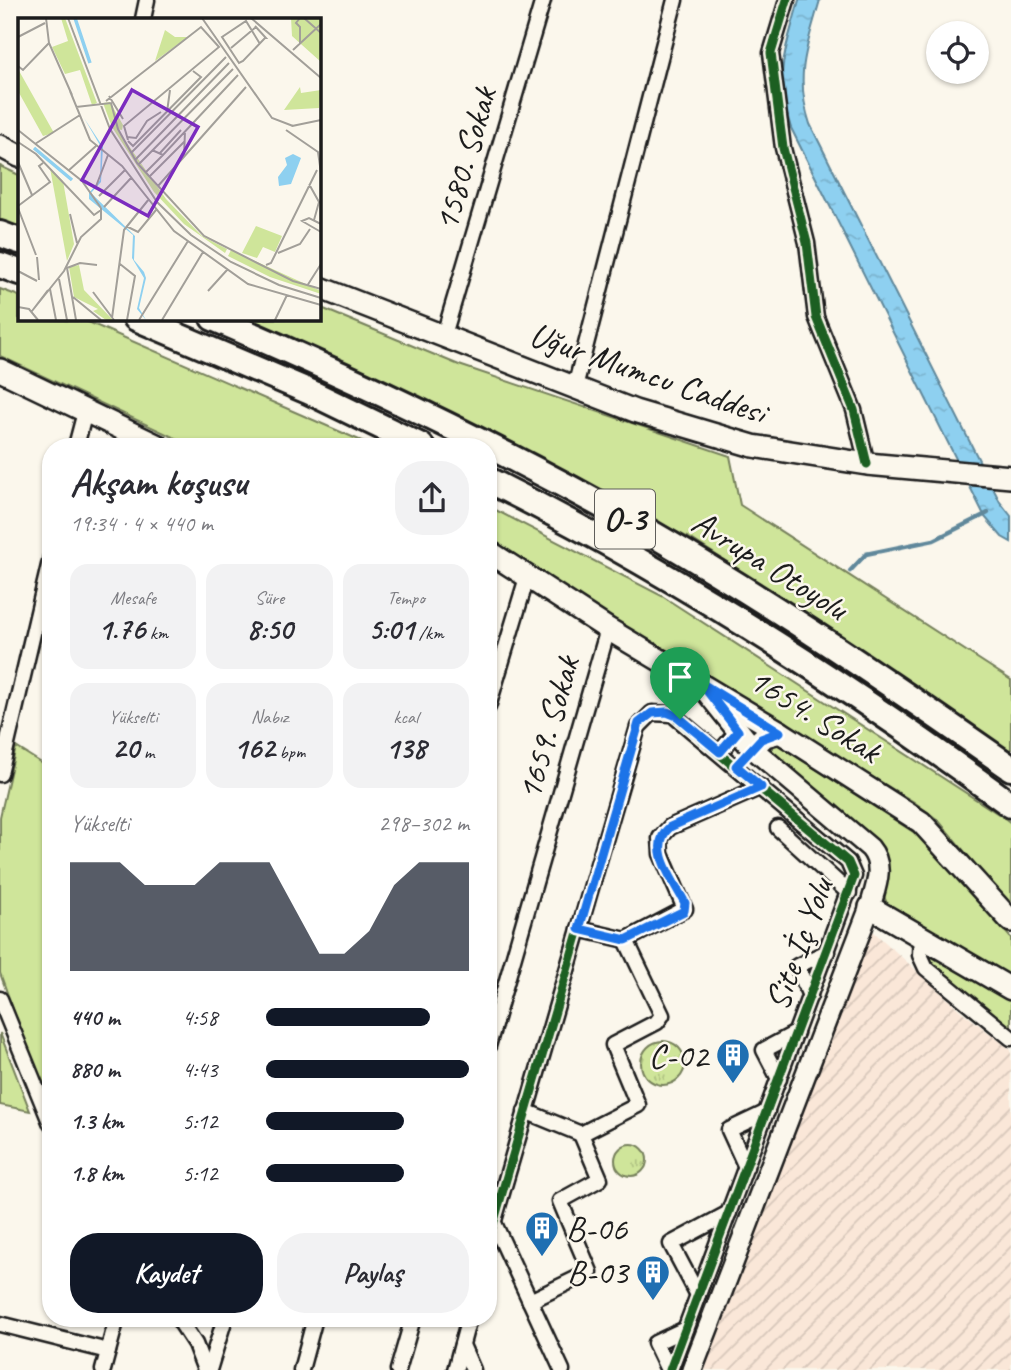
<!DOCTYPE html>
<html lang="tr">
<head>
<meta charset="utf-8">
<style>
  body { margin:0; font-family:Caveat,sans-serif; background:#f2f2f3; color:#2b2b33; height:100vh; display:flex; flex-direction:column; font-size:26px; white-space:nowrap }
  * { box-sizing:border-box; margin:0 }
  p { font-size:23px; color:#7c7c81 }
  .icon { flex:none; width:38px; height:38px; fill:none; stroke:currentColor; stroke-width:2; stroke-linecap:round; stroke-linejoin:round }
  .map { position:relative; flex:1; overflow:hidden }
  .side { position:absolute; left:42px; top:438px; width:455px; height:889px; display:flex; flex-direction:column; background:#fff; border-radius:28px; box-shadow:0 2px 5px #0004 }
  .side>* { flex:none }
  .fabs { position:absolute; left:926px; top:21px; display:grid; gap:14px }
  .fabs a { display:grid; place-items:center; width:63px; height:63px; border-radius:50%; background:#fff; box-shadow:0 2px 5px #0004; font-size:35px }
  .pin { position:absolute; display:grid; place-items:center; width:60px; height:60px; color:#fff; margin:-72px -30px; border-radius:50% 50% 50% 0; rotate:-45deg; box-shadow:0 0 7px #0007 }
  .pin .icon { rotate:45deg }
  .round { display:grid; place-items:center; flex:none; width:74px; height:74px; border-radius:28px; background:#f2f2f3 }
  .summary { display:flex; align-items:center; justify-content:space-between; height:119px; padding:0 28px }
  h1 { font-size:38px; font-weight:600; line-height:52px }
  .figures { display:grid; grid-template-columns:repeat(3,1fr); gap:10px; height:119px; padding:7px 28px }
  .figures div { display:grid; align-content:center; border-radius:18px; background:#f2f2f3; text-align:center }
  .figures b { font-size:30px; font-weight:600 }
  .figures small { font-size:19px; font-weight:400 }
  .figures p { font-size:19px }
  .chart { height:196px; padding:14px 28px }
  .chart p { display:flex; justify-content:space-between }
  .chart svg { width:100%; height:126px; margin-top:7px; fill:#111827; opacity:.7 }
  .primary-button { display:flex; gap:14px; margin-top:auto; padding:14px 28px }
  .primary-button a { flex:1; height:80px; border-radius:28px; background:#111827; color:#fff; font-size:28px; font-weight:600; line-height:80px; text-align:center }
  .primary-button a+a { background:#f2f2f3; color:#2b2b33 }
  ul { padding:0 28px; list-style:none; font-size:23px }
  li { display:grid; grid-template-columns:112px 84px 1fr; align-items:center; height:52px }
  li i { height:18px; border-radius:9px; background:#111827 }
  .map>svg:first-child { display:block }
  .industrial { fill:url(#industrial-furrows) }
  .grass { fill:#cfe59a; stroke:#76805b; stroke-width:2 }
  .park { fill:url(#park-tufts); stroke:#76805b; stroke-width:2 }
  .water { fill:url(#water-ripples); stroke:#60889b; stroke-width:2 }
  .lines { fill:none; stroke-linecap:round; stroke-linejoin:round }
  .stream { stroke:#60889b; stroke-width:4.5 }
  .street-casing { stroke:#1c1c1c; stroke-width:19 }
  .secondary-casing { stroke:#1c1c1c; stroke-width:24 }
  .primary-casing { stroke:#1c1c1c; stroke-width:26 }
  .highway-casing { stroke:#1c1c1c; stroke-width:30 }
  .street { stroke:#fbf7ec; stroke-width:14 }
  .secondary { stroke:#fbf7ec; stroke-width:19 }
  .primary { stroke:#fbf7ec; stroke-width:21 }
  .highway { stroke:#fbf7ec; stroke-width:24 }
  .cycleway-casing { stroke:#fbf7ec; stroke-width:13 }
  .cycleway { stroke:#1b5e20; stroke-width:9 }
  .route-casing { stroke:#fff; stroke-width:14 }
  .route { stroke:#1a73e8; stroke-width:9 }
  .labels { text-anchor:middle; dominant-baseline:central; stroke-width:5; stroke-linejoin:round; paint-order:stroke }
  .shield { fill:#fbf7ec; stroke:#5f5e5a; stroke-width:2 }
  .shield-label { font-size:33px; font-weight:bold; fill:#1c1c1c }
  .street-label { font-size:35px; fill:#1c1c1c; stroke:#fbf7ec }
  .poi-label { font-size:35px; fill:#1c1c1c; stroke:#fbf7ec; text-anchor:end }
  .inset-river { fill:none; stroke:#8ed0f0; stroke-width:3.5 }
  .inset-road { fill:none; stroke:#a29f99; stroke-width:2 }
  .view { fill:#7b2cbf; fill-opacity:0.15; stroke:#7b2cbf; stroke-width:3.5 }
  .inset-edge { fill:none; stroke:#1c1c1c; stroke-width:3.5 }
</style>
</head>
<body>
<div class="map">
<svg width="1011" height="1370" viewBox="0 0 1011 1370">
  <defs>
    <pattern id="industrial-furrows" width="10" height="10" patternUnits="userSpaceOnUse" patternTransform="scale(1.75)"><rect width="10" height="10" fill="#fae7d8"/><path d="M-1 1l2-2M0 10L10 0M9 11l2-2" fill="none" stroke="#d6c6b9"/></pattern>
    <pattern id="park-tufts" width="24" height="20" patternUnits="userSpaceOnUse" patternTransform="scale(1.75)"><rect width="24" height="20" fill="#cfe59a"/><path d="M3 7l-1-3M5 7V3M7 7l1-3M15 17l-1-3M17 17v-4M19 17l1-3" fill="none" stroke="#b1c484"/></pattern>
    <pattern id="water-ripples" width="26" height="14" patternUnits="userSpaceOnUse" patternTransform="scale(1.75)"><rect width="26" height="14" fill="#8ed0f0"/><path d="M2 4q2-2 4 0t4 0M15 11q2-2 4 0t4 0" fill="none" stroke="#7ab2cd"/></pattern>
  </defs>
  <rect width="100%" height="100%" fill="#fbf7ec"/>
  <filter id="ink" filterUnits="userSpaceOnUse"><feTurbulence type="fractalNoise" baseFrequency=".0143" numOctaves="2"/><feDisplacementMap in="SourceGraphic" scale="14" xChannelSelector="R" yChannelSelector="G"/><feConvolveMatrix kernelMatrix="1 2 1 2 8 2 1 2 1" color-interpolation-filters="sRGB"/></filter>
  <g filter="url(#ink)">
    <!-- industrial -->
    <polygon class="industrial" points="864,923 961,1011 1011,1050 1011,1370 693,1370"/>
    <!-- grass -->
    <g class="grass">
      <polygon points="0,166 19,175 19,227 0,220"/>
      <polygon points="0,289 19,296 19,318 86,321 373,446 192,446 0,356"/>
      <polygon points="319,307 459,365 730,456 740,505 1011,680 1011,753 849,641 693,540 374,376 246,319 318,318"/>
      <polygon points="488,506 662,596 1003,817 1011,823 1011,907 938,820 914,802 488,546"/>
      <polygon points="774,742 921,837 1011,938 1011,978 926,928 913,918 888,906 884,896 887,863 771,753"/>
      <polygon points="16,747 51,769 51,1103 46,1101 0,973 0,817"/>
      <polygon points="921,934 1011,989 1011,1038 930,972"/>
      <polygon points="0,1033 30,1111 0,1105"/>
    </g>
    <!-- park -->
    <g class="park">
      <circle cx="663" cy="1063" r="22"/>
      <circle cx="631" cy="1160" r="16"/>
    </g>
    <!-- water -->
    <path class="water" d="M 799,0 L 820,0 C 807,46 794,76 810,124 L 1000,502 L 1011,516 L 1011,542 L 1002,537 L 985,517 L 791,128 C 773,73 785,54 799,0 Z"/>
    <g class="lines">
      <!-- stream -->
      <polyline class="stream" points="850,571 866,554 934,540 988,513"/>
      <!-- street casing -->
      <g class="street-casing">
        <g id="street">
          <polyline points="787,0 771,53 783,148 807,243 816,317 854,410 867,464"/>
          <polyline points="143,19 147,0"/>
          <polyline points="444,335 543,0"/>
          <polyline points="575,387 675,0"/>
          <polyline points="76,446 85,412"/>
          <polyline points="488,707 528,574"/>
          <polyline points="720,752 738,731"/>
          <polyline points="0,774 51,557"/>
          <polyline points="778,828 849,893"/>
          <polyline points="579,929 626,940"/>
          <polyline points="921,934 920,955 926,968 1011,1038"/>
          <polyline points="810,996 797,966 827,952"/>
          <polyline points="0,999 51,1124"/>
          <polyline points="488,1046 608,629"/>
          <polyline points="779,1079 764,1050 796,1033"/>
          <polyline points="525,1111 581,1134"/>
          <polyline points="746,1167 729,1130 767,1112"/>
          <polyline points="493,1221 562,1370"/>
          <polyline points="488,1241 638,727 652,713 672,714 848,862 854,876 670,1370"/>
          <polyline points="698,1295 671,1244 729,1213"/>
          <polyline points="530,1301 590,1272 560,1201 600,1179 581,1134 638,1105 613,1045 657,1022 662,1015 626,940 685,909 661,854 660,838 670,827 761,787"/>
          <polyline points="178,1318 195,1344 205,1370"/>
          <polyline points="0,1324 108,1351"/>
          <polyline points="462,1345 473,1370"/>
          <polyline points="103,1370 117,1318"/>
          <polyline points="209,1370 225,1318"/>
          <polyline points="301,1370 315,1318"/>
          <polyline points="398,1370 413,1318"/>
          <polyline points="455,1370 469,1318"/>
          <polyline points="668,1370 655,1343 685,1329"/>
        </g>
      </g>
      <!-- secondary casing -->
      <g class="secondary-casing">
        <path id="secondary" d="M 692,1370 L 870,907 C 876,886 885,866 870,848 L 752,748"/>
      </g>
      <!-- primary casing -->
      <g class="primary-casing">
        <g id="primary">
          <polyline points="0,146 19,156"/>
          <polyline points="318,287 635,411 753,446 867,464 1011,477"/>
          <polyline points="0,370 158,446"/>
          <polyline points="488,551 608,629 780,732 921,822 1011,921"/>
          <polyline points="708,693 752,748 765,736 780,732"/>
          <polyline points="870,907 1011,989"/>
        </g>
      </g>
      <!-- highway casing -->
      <g class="highway-casing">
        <g id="highway">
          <polyline points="0,234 19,241"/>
          <polyline points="0,265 19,272"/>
          <polyline points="136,318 310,392 421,446"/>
          <path d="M 213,318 C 363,382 510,452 651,533 C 775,605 894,686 1011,768"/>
          <path d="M 488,480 C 671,571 846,684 1011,805"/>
        </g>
      </g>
      <!-- street -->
      <use href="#street" class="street"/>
      <!-- secondary -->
      <use href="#secondary" class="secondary"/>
      <!-- primary -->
      <use href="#primary" class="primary"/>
      <!-- highway -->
      <use href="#highway" class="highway"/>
      <!-- cycleway casing -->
      <g class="cycleway-casing">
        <g id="cycleway">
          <polyline points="787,0 771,53 783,148 807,243 816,317 854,410 867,464"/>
          <polyline points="488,1241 638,727 652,713 672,714 848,862 854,876 670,1370"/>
        </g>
      </g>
      <!-- cycleway -->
      <use href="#cycleway" class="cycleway"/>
    </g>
  </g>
  <g class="lines" filter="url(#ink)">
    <!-- route casing -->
    <g class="route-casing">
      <path id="route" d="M 701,683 L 780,732 L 761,739 L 736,766 L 761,787 L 670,827 C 646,847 674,881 685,903 L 684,911 L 626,940 L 579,929 L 639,723 L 652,713 L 667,712 L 677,716 L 720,752 L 738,731 Z"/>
    </g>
    <!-- route -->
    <use href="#route" class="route"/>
  </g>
  <!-- icons -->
  <defs>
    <g id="building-pin" transform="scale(1.75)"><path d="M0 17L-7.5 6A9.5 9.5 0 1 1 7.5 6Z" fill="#1f6fb2" stroke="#fbf7ec"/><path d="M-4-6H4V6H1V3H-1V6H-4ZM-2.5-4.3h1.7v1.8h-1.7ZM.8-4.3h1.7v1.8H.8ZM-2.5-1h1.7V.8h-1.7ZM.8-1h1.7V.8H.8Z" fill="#fff"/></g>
  </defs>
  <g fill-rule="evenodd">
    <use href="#building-pin" x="733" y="1055"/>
    <use href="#building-pin" x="542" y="1228"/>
    <use href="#building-pin" x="653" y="1272"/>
  </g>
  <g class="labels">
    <!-- shield labels -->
    <rect class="shield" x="595" y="489.5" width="60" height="59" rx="5"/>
    <g class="shield-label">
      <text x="625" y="519">O-3</text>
    </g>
    <!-- street labels -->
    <g class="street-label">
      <text transform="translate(465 159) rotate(-74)">1580. Sokak</text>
      <text transform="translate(648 373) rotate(19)">Uğur Mumcu Caddesi</text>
      <text transform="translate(770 565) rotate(32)">Avrupa Otoyolu</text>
      <text transform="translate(815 715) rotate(32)">1654. Sokak</text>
      <text transform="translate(548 728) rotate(-74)">1659. Sokak</text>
      <text transform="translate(799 944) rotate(-70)">Site İç Yolu</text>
    </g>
    <!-- poi labels -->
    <g class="poi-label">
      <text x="708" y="1055">C-02</text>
      <text x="566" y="1228" text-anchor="start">B-06</text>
      <text x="628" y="1272">B-03</text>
    </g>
  </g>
  <!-- overview -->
  <g transform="translate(18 18)">
    <rect width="303" height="303" fill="#fbf7ec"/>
    <path d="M 43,0 L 47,0 L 79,85 L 74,87 L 62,52 L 47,56 L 34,29 L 50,23 ZM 273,0 L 303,0 L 303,44 L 274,18 ZM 147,12 L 157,19 L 170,19 L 137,43 ZM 282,69 L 283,75 L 303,72 L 301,90 L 266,92 ZM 92,84 L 105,107 L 104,112 L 99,111 L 148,181 L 184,218 L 209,231 L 207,235 L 166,206 L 136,174 L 94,109 L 85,85 ZM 238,208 L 264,218 L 257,234 L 245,229 L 239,240 L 224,235 ZM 213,232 L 303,273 L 303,276 L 252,259 L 210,238 Z" fill="#cfe59a"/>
    <path d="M 0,51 L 36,115 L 25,118 L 0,73 ZM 32,150 L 45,163 L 56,226 L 49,243 ZM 61,247 L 66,272 L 95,302 L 88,302 L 75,293 L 80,291 L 56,279 L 51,249 Z" fill="#cfe59a"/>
    <path d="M 66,100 L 85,129 L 83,164 L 73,175 L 117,218 L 116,242 L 126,254 L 128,260 L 121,290 L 128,302 L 119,291 L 126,260 L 114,240 L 115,217 L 71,181 L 71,175 L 82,162 L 83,129 ZM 275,136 L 283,140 L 273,166 L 261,168 L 260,159 L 269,147 L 267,140 Z" fill="#8ed0f0"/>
    <path class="inset-river" d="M 57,0 L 72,45M 16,130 L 54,162"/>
    <path class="inset-road" d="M 28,0 L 31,25 L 54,77M 50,0 L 92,111 L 139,184 L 173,217 L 213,244 L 261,267 L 303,280M 184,0 L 254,100 L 275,108M 233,0 L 303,60M 282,0 L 278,5 L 282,9 L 282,26M 286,0 L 303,15M 237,8 L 248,20 L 247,20 L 225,43 L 221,45 L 204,19 L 228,3 L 242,26M 0,19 L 27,5M 213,30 L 238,9M 275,32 L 303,6M 0,48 L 5,52 L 31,25M 52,73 L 72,122 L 104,148 L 156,213 L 230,266 L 303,287M 91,78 L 105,101M 88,83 L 183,9 L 201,29 L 106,108 L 110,122M 58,89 L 93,85 L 100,111 L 119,145 L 186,218 L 275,263 L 303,271M 149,94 L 152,72M 274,108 L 303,102M 0,112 L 64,163 L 83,190M 268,112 L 300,134 L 303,155M 109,119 L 118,120 L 129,103 L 143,94M 110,123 L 115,128 L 183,59 L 175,53M 0,124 L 18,136 L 76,197 L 83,192M 17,126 L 62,97M 134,132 L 145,137 L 220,57M 113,135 L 208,39M 142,135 L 163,112M 166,139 L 167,113M 117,142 L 211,45M 0,144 L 14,177M 120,147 L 215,51M 50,153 L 78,128M 128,154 L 145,137M 132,158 L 167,123M 291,166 L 301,184 L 296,202M 140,168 L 228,69M 77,171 L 90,137M 81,178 L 107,152M 0,188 L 32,164 L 21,148 L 25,145M 86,189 L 113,160M 0,190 L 18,237M 52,196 L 59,225M 303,206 L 291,200 L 284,203 L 303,214M 108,208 L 120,214 L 138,192M 260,235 L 282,226 L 292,211M 19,239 L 21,262M 102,246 L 117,258 L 109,302M 248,247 L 253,245 L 299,152M 0,253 L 19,263M 41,261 L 49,302M 289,268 L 303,246M 32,271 L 38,302M 190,273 L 209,252M 75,274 L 96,302M 55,279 L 83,302M 0,289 L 11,291 L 20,302M 14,293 L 46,253 L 63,219 L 83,201 L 83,190M 14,293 L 30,272M 94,300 L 106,212 L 131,181M 58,302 L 49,250 L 62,245 L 79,247M 121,302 L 170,223M 144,302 L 185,234M 257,302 L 269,277"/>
    <path class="view" d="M 114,72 L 180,109 L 130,198 L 64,162 Z"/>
    <rect width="303" height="303" class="inset-edge"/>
  </g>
</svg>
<div class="fabs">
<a><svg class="icon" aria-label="locate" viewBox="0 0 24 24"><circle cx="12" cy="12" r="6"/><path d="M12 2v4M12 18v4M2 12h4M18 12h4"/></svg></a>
</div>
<div class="pin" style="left:680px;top:719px;background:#1e9e55"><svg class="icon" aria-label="arrive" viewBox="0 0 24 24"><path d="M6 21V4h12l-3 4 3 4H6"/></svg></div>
<section class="side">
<div class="summary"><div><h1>Akşam koşusu</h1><p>19:34 · 4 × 440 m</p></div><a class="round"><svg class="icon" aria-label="share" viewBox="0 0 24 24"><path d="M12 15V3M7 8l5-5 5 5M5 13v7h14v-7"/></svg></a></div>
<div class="figures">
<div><p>Mesafe</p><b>1.76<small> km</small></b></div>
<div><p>Süre</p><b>8:50</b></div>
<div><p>Tempo</p><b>5:01<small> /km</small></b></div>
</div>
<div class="figures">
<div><p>Yükselti</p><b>20<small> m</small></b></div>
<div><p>Nabız</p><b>162<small> bpm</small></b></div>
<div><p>kcal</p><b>138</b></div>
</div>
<div class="chart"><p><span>Yükselti</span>298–302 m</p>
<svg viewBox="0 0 160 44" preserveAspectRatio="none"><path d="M0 44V6L10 6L20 6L30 14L40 14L50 14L60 6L70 6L80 6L90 22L100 38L110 38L120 30L130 14L140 6L150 6L160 6V44z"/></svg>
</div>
<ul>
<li><b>440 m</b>4:58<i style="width:81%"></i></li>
<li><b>880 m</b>4:43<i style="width:100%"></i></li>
<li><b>1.3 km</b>5:12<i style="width:68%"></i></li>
<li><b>1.8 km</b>5:12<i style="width:68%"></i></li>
</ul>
<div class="primary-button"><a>Kaydet</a><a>Paylaş</a></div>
</section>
</div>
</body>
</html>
